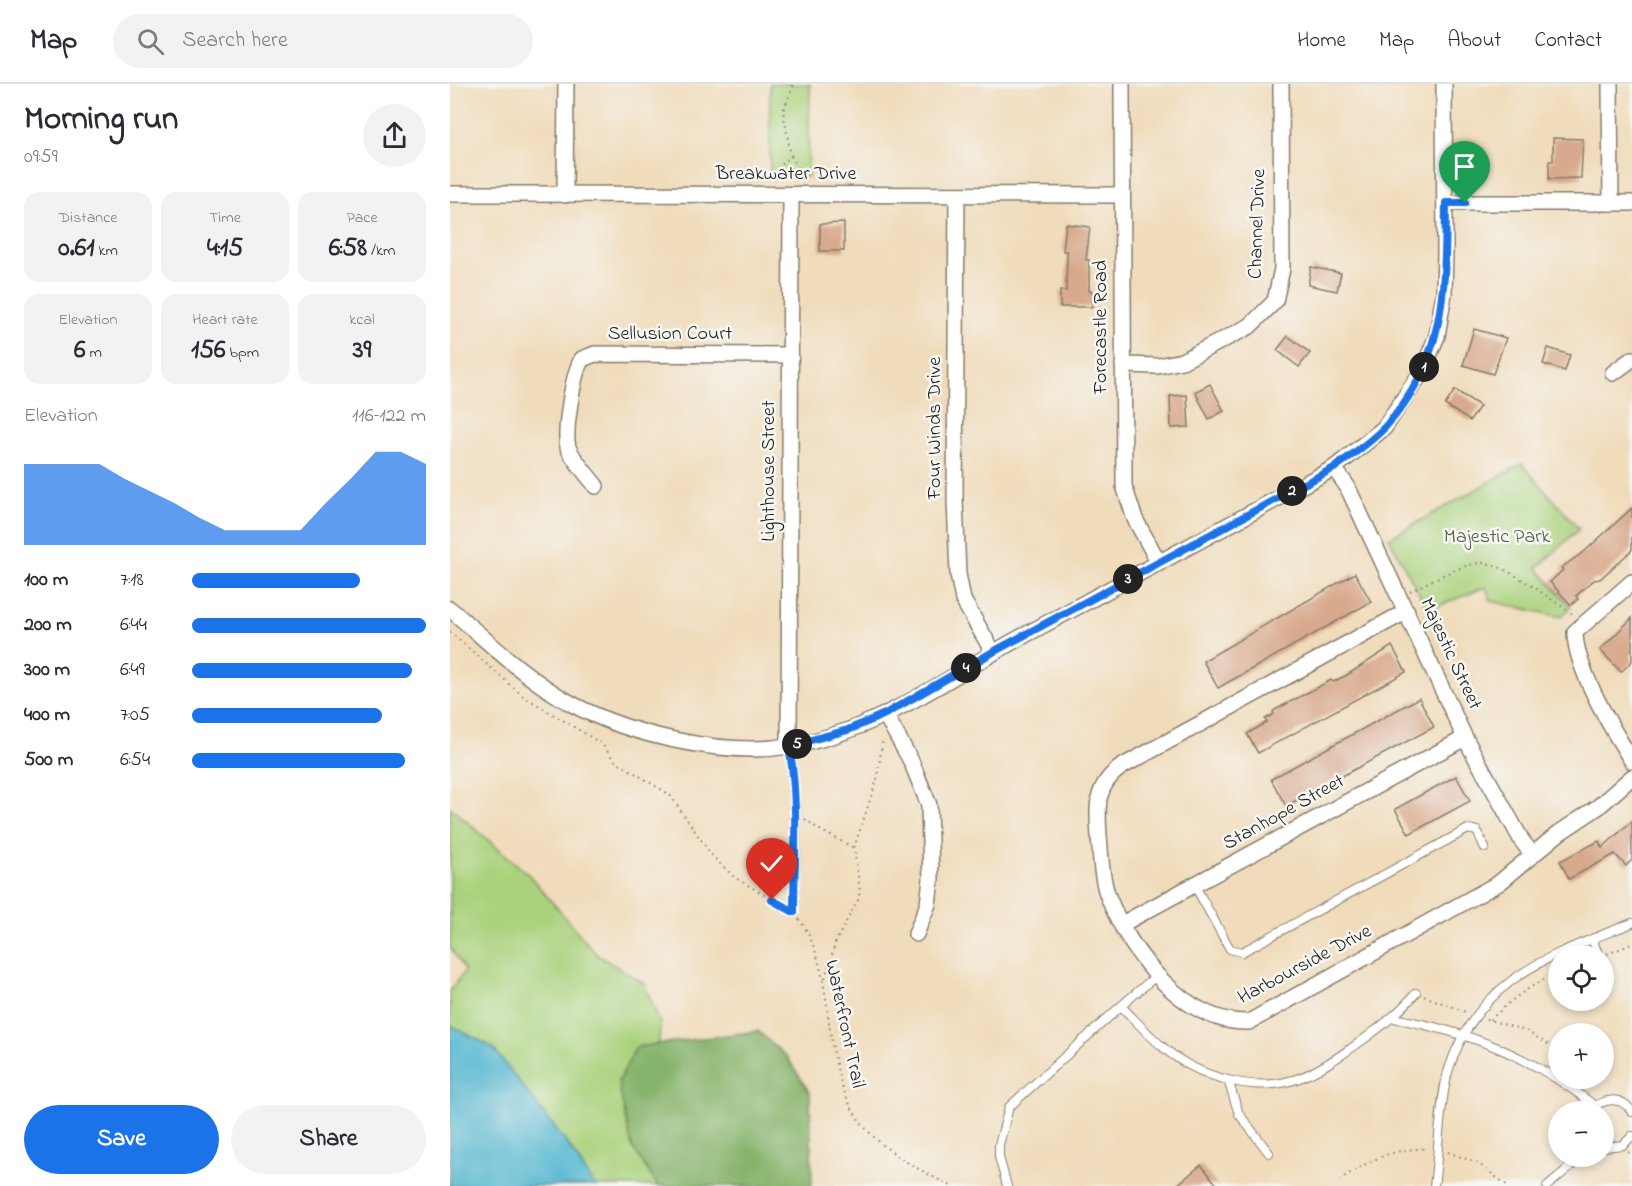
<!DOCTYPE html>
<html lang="en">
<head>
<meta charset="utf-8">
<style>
  body { margin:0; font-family:"Indie Flower",sans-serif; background:#f2f2f3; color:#2b2b33; height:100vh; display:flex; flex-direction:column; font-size:22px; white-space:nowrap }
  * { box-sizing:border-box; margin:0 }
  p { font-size:20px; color:#7c7c81 }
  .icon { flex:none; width:33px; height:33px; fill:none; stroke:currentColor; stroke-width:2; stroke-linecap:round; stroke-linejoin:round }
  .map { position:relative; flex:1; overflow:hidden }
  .drawer { display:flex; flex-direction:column; background:#fff; width:450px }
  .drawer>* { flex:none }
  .buttons { position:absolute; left:1098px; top:861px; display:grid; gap:12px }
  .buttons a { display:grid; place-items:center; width:66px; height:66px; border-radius:50%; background:#fff; box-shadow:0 3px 9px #0003; font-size:30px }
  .pin { position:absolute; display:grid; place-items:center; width:51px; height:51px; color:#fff; margin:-62px -26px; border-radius:50% 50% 50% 0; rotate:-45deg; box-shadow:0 0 6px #0007 }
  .pin .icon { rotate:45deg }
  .km { position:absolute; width:30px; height:30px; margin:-15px; border-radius:50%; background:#222; color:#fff; font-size:16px; line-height:30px; text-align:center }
  .round { display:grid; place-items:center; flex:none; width:63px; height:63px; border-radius:32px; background:#f2f2f3 }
  .overview { display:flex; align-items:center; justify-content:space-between; height:102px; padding:0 24px }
  h1 { font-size:33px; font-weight:800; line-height:45px }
  .metrics { display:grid; grid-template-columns:repeat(3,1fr); gap:9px; height:102px; padding:6px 24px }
  .metrics div { display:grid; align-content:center; border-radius:15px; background:#f2f2f3; text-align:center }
  .metrics b { font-size:26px; font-weight:800 }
  .metrics small { font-size:16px; font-weight:400 }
  .metrics p { font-size:16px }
  .chart { height:168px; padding:12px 24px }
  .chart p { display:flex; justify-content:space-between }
  .chart svg { width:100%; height:108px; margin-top:6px; fill:#1a73e8; opacity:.7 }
  .cta { display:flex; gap:12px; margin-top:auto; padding:12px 24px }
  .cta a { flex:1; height:69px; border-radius:36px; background:#1a73e8; color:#fff; font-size:24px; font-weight:800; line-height:69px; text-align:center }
  .cta a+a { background:#f2f2f3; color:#2b2b33 }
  ul { padding:0 24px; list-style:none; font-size:20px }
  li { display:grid; grid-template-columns:96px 72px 1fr; align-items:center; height:45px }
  li i { height:15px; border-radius:8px; background:#1a73e8 }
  header { display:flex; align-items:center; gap:36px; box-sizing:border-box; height:84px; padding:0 30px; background:#fff; border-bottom:2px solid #e1e1e2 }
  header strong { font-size:28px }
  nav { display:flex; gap:33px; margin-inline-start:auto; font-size:21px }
  .search { width:420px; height:54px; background:#f2f2f3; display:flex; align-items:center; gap:15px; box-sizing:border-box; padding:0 21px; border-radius:33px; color:#7c7c81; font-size:22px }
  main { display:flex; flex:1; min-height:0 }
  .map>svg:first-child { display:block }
  .green { fill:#aad27d; stroke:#63774c; stroke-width:1.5 }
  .forest { fill:#87b46c; stroke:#526844; stroke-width:1.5 }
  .water { fill:#52b6d0; stroke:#376976; stroke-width:1.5 }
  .building { fill:#d8a98c }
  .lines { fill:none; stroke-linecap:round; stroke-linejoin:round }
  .lane-casing { stroke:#867c6c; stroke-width:10 }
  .street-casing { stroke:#867c6c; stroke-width:18 }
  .path { stroke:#867c6c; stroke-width:2; stroke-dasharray:1.5 4.5; stroke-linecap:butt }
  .lane { stroke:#fff; stroke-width:8 }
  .street { stroke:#fff; stroke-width:15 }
  .route-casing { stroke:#fff; stroke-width:12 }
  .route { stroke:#1a73e8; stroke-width:8 }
  .labels { text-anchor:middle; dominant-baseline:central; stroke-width:5; stroke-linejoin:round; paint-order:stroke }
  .street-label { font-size:20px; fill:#1c1c1c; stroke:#f6f6f2 }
  .park-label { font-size:20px; fill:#4e5c3e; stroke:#f6f6f2 }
</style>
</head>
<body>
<header>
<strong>Map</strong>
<div class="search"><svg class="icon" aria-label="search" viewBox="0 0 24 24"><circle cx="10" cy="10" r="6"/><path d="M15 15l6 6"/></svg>Search here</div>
<nav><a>Home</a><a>Map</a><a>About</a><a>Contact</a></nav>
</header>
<main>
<section class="drawer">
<div class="overview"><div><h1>Morning run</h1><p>09:59</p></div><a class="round"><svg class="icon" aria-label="share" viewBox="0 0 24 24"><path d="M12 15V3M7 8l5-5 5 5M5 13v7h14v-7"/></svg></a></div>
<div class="metrics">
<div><p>Distance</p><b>0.61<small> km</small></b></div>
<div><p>Time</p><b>4:15</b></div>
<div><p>Pace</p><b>6:58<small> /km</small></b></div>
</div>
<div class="metrics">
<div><p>Elevation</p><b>6<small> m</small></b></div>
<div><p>Heart rate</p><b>156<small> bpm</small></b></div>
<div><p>kcal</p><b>39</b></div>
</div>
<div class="chart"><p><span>Elevation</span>116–122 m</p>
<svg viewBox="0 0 160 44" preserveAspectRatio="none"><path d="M0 44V11L10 11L20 11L30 11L40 17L50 22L60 27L70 33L80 38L90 38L100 38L110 38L120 27L130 17L140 6L150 6L160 11V44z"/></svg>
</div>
<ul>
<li><b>100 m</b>7:18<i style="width:72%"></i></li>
<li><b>200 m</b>6:44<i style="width:100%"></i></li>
<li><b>300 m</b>6:49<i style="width:94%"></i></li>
<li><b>400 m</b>7:05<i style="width:81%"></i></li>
<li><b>500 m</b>6:54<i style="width:91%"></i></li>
</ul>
<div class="cta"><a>Save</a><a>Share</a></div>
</section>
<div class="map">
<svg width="1182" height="1102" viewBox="0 0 1182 1102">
  <rect width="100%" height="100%" fill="#f6f6f2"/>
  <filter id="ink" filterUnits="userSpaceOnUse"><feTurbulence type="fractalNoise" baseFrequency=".0167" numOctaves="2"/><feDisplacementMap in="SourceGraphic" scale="12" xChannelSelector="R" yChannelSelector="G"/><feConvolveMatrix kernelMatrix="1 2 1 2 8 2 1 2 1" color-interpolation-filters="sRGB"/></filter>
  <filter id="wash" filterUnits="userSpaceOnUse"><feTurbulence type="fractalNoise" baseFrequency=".008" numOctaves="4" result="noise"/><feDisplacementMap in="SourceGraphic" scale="24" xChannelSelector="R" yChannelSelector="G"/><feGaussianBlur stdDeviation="1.35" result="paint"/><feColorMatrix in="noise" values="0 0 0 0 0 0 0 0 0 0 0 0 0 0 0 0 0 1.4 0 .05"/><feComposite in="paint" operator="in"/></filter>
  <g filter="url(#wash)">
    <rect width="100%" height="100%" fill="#f0dcbb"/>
    <!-- green -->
    <g class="green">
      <polygon points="320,0 360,0 358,93 320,93"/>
      <polygon points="1072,380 1129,445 1087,484 1121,523 1111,533 1041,517 1036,503 978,526 939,454"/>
      <polygon points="0,723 79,791 147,871 194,899 210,939 208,984 251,1102 145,1102 119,1062 42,963 0,941 0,907 15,887 0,863"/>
    </g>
    <!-- forest -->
    <polygon class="forest" points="308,947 337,973 360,1009 362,1102 208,1102 182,1063 168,998 186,963"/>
    <!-- water -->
    <polygon class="water" points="0,941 42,963 119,1062 145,1102 0,1102"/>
    <g id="blocks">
      <!-- building -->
      <g class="building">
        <polygon points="1103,54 1133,55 1131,94 1099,95 1099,77 1103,77"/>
        <polygon points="394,139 394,167 370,167 370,140"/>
        <polygon points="616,140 640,143 636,176 639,176 639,207 642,207 642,223 610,223 610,207 616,207 617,167 613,167"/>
        <polygon points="861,183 891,189 887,207 858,201"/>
        <polygon points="1024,245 1056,254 1043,290 1013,281"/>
        <polygon points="838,252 860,269 849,283 827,266"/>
        <polygon points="1098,264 1120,271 1115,287 1093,280"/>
        <polygon points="760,300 774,327 759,335 745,308"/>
        <polygon points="1005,306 1030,322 1020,337 995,321"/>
        <polygon points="737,311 739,343 721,344 720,312"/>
        <polygon points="1182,424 1182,466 1150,495 1144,496 1126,512 1128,515 1121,521 1100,498 1113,486 1111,484 1135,467"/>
        <polygon points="905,489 921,518 768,604 753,577"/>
        <polygon points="1182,534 1182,577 1171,588 1150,566"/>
        <polygon points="942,562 956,588 808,669 797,650 817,638 815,635 824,630 823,627 881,596 883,598 897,591"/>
        <polygon points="969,614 984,643 836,722 821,695"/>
        <polygon points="1006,692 1020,717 959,750 945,725"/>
        <polygon points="1182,737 1182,776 1176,782 1165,770 1119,795 1110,777 1149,757 1152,764"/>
        <polygon points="751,1081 768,1102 726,1102"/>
      </g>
    </g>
  </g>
  <g filter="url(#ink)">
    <use href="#blocks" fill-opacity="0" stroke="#867c6c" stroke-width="1.5"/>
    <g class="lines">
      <!-- lane casing -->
      <g class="lane-casing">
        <g id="lane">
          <path d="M 339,662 C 349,717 345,773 344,828"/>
          <polyline points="745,802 780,865 792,868 1018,745 1027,747 1035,764"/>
          <polyline points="1142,855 1149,872"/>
          <polyline points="1154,882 1157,891"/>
          <polyline points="671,922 707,891"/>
          <path d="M 944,934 C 1024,950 1080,971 1145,1022"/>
          <polyline points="778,996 789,1030 819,1069"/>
          <path d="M 1140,1028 C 1152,1013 1172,1012 1182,1028"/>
          <polyline points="1154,1063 1173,1061 1182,1052"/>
          <path d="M 557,1102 L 549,1073 L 549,1061 L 559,1023 L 671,922 C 685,936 698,951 714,964 C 749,994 808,1011 852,993 C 870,986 887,974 903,963 C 927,946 947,931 966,909"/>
          <path d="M 984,1102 C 989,1068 989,1020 998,988 C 1027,894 1100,872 1182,839"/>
          <polyline points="1097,1102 1133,1072"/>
        </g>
      </g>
      <!-- street casing -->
      <g class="street-casing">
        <g id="street">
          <polyline points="672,0 674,402 685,435 709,479"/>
          <polyline points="1160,0 1161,119"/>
          <polyline points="0,110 671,111"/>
          <polyline points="115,111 116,0"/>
          <polyline points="507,111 505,416 508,490 513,516 543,568"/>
          <polyline points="996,119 1182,119"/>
          <polyline points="673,281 708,282 732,277 800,242 825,217 832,185 831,0"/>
          <polyline points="1163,289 1182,275"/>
          <polyline points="884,384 897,402 1015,654 1072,757 1083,771"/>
          <path d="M 146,402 C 139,393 121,373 118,363 C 114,347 123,289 132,275 L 145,270 L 340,271"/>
          <path d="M 1182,498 L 1125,548 C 1125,584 1162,645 1182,677"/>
          <path d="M 0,525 C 39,558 77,596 122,620 C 180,651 274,673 339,662 C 371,657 405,645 434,631 C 479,610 521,581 564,557 C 671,499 778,442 884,384 L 934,344 L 973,286 L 987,252 L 994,209 L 995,168 L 994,0"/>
          <path d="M 957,527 L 671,683 C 645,702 647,722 649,752 C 651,773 651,795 659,815 C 681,870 735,940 799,938 L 1049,799 L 1109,749 L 1148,723 L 1182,693"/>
          <polyline points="435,630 461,677 479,721 481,795 478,820 466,850"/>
          <polyline points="339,662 341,111"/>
          <polyline points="672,840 1015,654"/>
        </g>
      </g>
      <!-- path -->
      <g class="path">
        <polyline points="341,72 355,96"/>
        <polyline points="324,96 329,83 341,72 333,27 344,0"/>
        <path d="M 960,507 C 982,497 1006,482 1030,479 C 1051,476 1104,518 1123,530"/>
        <polyline points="0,548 73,612 152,660 164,676 220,711 263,773 284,793 333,822"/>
        <polyline points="355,735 368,745 404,764"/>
        <path d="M 349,835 C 367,859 373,893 377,922 C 389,1026 404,1054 501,1102"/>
        <polyline points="1157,870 1182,860"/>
        <polyline points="375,894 386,857 408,816 410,807 404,764 427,695 433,654"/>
        <polyline points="974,912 1016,928"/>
        <polyline points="1036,935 1076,947 1108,966"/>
        <path d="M 1040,936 C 1062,915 1080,901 1108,889"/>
        <polyline points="1154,971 1164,965"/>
        <polyline points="1143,994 1147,998"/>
        <polyline points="998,1068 1029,1080 1058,1102"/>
        <polyline points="1178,1068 1182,1071"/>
        <path d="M 889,1096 C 917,1078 943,1063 978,1065"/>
      </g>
      <!-- lane -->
      <use href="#lane" class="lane"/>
      <!-- street -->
      <use href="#street" class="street"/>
    </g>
  </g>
  <g class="lines" filter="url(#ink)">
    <!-- route casing -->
    <g class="route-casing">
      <path id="route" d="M 322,816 L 344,828 C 344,773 349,717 339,662 L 398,646 L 435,630 L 543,568 L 884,384 C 901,371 920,359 935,343 C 996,277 995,204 996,119 L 1015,119"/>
    </g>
    <!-- route -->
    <use href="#route" class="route"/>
  </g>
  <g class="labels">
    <!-- street labels -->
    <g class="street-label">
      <text x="336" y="90">Breakwater Drive</text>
      <text transform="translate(808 140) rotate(-88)">Channel Drive</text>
      <text transform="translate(651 243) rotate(-90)">Forecastle Road</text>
      <text x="220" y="250">Sellusion Court</text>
      <text transform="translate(485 344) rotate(-90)">Four Winds Drive</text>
      <text transform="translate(319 387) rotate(-90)">Lighthouse Street</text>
      <text transform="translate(1000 570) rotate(65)">Majestic Street</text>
      <text transform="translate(834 729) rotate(-29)">Stanhope Street</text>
      <text transform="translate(855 881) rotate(-28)">Harbourside Drive</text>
      <text transform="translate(394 940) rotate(78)">Waterfront Trail</text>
    </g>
    <!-- park labels -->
    <g class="park-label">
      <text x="1047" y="453">Majestic Park</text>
    </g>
  </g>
</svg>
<div class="buttons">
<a><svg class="icon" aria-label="locate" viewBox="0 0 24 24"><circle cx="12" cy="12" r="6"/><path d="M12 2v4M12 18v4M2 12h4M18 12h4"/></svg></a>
<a>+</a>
<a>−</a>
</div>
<div class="pin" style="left:1015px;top:119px;background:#1e9e55"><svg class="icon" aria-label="arrive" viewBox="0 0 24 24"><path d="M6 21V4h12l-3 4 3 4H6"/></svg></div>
<div class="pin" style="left:322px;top:816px;background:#d93025"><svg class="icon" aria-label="check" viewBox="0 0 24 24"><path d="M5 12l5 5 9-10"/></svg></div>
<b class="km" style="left:974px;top:283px">1</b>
<b class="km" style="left:842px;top:407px">2</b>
<b class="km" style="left:678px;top:495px">3</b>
<b class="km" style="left:516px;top:584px">4</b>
<b class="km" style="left:347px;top:660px">5</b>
</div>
</main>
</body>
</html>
